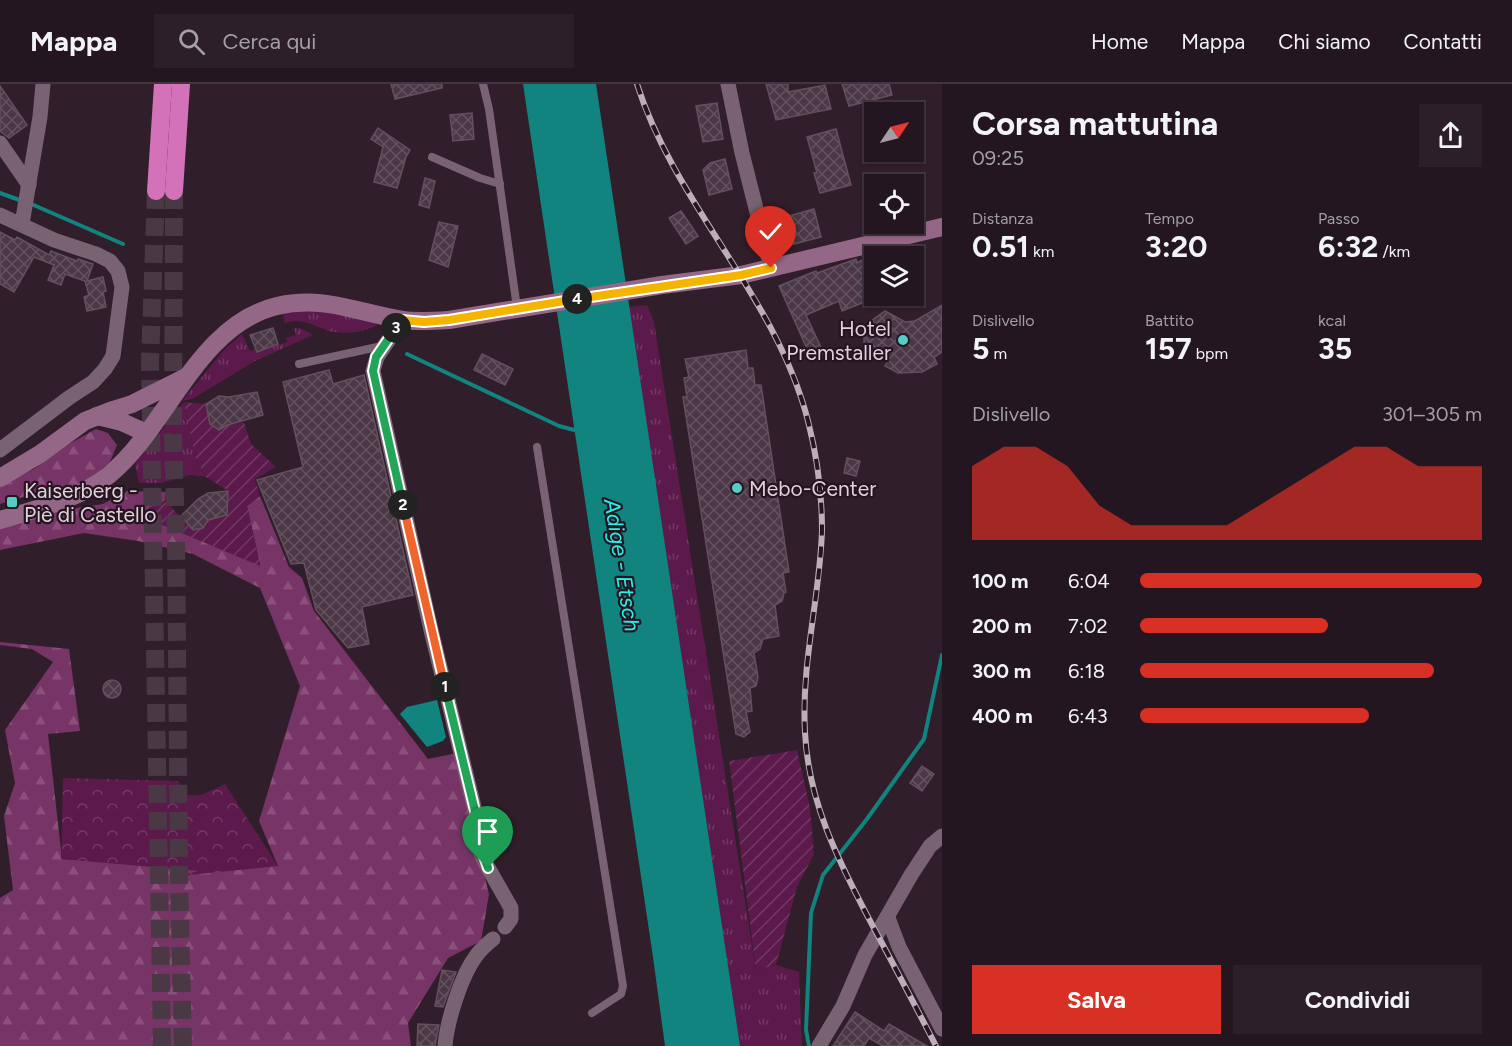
<!DOCTYPE html>
<html lang="it">
<head>
<meta charset="utf-8">
<style>
  body { margin:0; font-family:Figtree,sans-serif; background:#2c1f29; color:#f1f3f6; height:100vh; display:flex; flex-direction:column; font-size:22px; white-space:nowrap }
  * { box-sizing:border-box; margin:0 }
  p { font-size:20px; color:#a39fa5 }
  .icon { flex:none; width:33px; height:33px; fill:none; stroke:currentColor; stroke-width:2; stroke-linecap:round; stroke-linejoin:round }
  .map { position:relative; flex:1; overflow:hidden }
  .side { display:flex; flex-direction:column; background:#241620; width:570px }
  .side>* { flex:none }
  .needle { width:39px; rotate:55deg }
  .fabs { position:absolute; left:864px; top:18px; display:grid; gap:12px }
  .fabs a { display:grid; place-items:center; width:60px; height:60px; border-radius:0px; background:#241620; box-shadow:0 2px 4px #0004,0 0 0 2px #41353e; font-size:30px }
  .pin { position:absolute; display:grid; place-items:center; width:51px; height:51px; color:#fff; margin:-62px -26px; border-radius:50% 50% 50% 0; rotate:-45deg; box-shadow:0 0 6px #0007 }
  .pin .icon { rotate:45deg }
  .km { position:absolute; width:30px; height:30px; margin:-15px; border-radius:50%; background:#222; color:#fff; font-size:16px; line-height:30px; text-align:center }
  .round { display:grid; place-items:center; flex:none; width:63px; height:63px; border-radius:0px; background:#2c1f29 }
  .head { display:flex; align-items:center; justify-content:space-between; height:102px; padding:0 30px }
  h1 { font-size:33px; font-weight:700; line-height:45px }
  .figures { display:grid; grid-template-columns:repeat(3,1fr); gap:9px; height:102px; padding:6px 30px }
  .figures div { display:grid; align-content:center }
  .figures b { font-size:30px; font-weight:700 }
  .figures small { font-size:16px; font-weight:400 }
  .figures p { font-size:16px }
  .chart { height:168px; padding:12px 30px }
  .chart p { display:flex; justify-content:space-between }
  .chart svg { width:100%; height:108px; margin-top:6px; fill:#d93025; opacity:.7 }
  .cta { display:flex; gap:12px; margin-top:auto; padding:12px 30px }
  .cta a { flex:1; height:69px; border-radius:0px; background:#d93025; color:#fff; font-size:24px; font-weight:700; line-height:69px; text-align:center }
  .cta a+a { background:#2c1f29; color:#f1f3f6 }
  ul { padding:0 30px; list-style:none; font-size:20px }
  li { display:grid; grid-template-columns:96px 72px 1fr; align-items:center; height:45px }
  li i { height:15px; border-radius:8px; background:#d93025 }
  header { display:flex; align-items:center; gap:36px; box-sizing:border-box; height:84px; padding:0 30px; background:#241620; border-bottom:2px solid #41353e }
  header strong { font-size:28px }
  nav { display:flex; gap:33px; margin-inline-start:auto; font-size:21px }
  .search { width:420px; height:54px; background:#2c1f29; display:flex; align-items:center; gap:15px; box-sizing:border-box; padding:0 21px; border-radius:0px; color:#a39fa5; font-size:22px }
  main { display:flex; flex:1; min-height:0 }
  .map>svg:first-child { display:block }
  .grass { fill:url(#grass-tufts) }
  .forest { fill:url(#forest-firs) }
  .park { fill:url(#park-crowns) }
  .garden { fill:url(#garden-furrows) }
  .water { fill:#11847f }
  .lines { fill:none; stroke-linecap:round; stroke-linejoin:round }
  .stream { stroke:#11847f; stroke-width:4 }
  .building { fill:url(#building-cross-hatch); stroke:#644f5d; stroke-width:1.5 }
  .highway-tunnel { stroke:#4a3945; stroke-width:18; stroke-dasharray:18 9; stroke-linecap:butt }
  .lane { stroke:#796372; stroke-width:8 }
  .street { stroke:#796372; stroke-width:15 }
  .secondary { stroke:#946787; stroke-width:18 }
  .highway { stroke:#d371b9; stroke-width:18 }
  .rail-casing { stroke:#bcafb8; stroke-width:6 }
  .rail { stroke:#261421; stroke-width:4; stroke-dasharray:11; stroke-linecap:butt }
  .split-1-casing { stroke:#fff; stroke-width:12 }
  .split-2-casing { stroke:#fff; stroke-width:12 }
  .split-3-casing { stroke:#fff; stroke-width:12 }
  .split-4-casing { stroke:#fff; stroke-width:12 }
  .split-5-casing { stroke:#fff; stroke-width:12 }
  .split-1 { stroke:#22a559; stroke-width:8 }
  .split-2 { stroke:#f0652b; stroke-width:8 }
  .split-3 { stroke:#22a559; stroke-width:8 }
  .split-4 { stroke:#f5b400; stroke-width:8 }
  .split-5 { stroke:#f5b400; stroke-width:8 }
  .poi-dot { fill:#54cdc7; stroke:#261421; stroke-width:2 }
  .labels { text-anchor:middle; dominant-baseline:central; stroke-width:4.5; stroke-linejoin:round; paint-order:stroke }
  .poi-label { font-size:21px; fill:#dfd3db; stroke:#261421; text-anchor:start }
  .water-label { font-size:22px; font-style:italic; fill:#25f1e9; stroke:#261421 }
</style>
</head>
<body>
<header>
<strong>Mappa</strong>
<div class="search"><svg class="icon" aria-label="search" viewBox="0 0 24 24"><circle cx="10" cy="10" r="6"/><path d="M15 15l6 6"/></svg>Cerca qui</div>
<nav><a>Home</a><a>Mappa</a><a>Chi siamo</a><a>Contatti</a></nav>
</header>
<main>
<div class="map">
<svg width="942" height="962" viewBox="0 0 942 962">
  <defs>
    <pattern id="grass-tufts" width="24" height="20" patternUnits="userSpaceOnUse" patternTransform="scale(1.5)"><rect width="24" height="20" fill="#5b194c"/><path d="M3 7l-1-3M5 7V3M7 7l1-3M15 17l-1-3M17 17v-4M19 17l1-3" fill="none" stroke="#723a65"/></pattern>
    <pattern id="forest-firs" width="22" height="20" patternUnits="userSpaceOnUse" patternTransform="scale(1.5)"><rect width="22" height="20" fill="#773466"/><path d="M5 1l3.5 6h-7zM16 11l3.5 6h-7z" fill="#8a507b"/></pattern>
    <pattern id="park-crowns" width="20" height="18" patternUnits="userSpaceOnUse" patternTransform="scale(1.5)"><rect width="20" height="18" fill="#5b194c"/><path d="M2 6a3 3 0 1 1 6 0M12 15a3 3 0 1 1 6 0" fill="none" stroke="#723a65"/></pattern>
    <pattern id="garden-furrows" width="10" height="10" patternUnits="userSpaceOnUse" patternTransform="scale(1.5)"><rect width="10" height="10" fill="#5b194c"/><path d="M-1 1l2-2M0 10L10 0M9 11l2-2" fill="none" stroke="#723a65"/></pattern>
    <pattern id="building-cross-hatch" width="8" height="8" patternUnits="userSpaceOnUse" patternTransform="scale(1.5)"><rect width="8" height="8" fill="#4b3745"/><path d="M0 0l8 8M0 8l8-8" fill="none" stroke="#64535f"/></pattern>
  </defs>
  <rect width="100%" height="100%" fill="#301e2a"/>
  <!-- grass -->
  <g class="grass">
    <polygon points="647,221 654,238 756,886 776,881 799,888 802,962 740,962 629,223"/>
    <path d="M 299,226 L 318,226 L 379,239 C 368,248 349,250 334,248 C 316,245 305,232 285,239 L 283,231 Z"/>
    <polygon points="294,244 300,244 313,251 255,277 192,315 182,317 224,266 242,250 250,267 256,264 257,268 287,258 286,254 296,251"/>
    <polygon points="184,318 195,373 206,393 190,391 161,399 139,399 135,380"/>
  </g>
  <!-- forest -->
  <g class="forest">
    <polygon points="96,345 108,349 117,361 110,378 85,399 47,413 36,409 0,420 0,402 34,385 67,361"/>
    <polygon points="127,407 166,408 165,417 149,424 146,434 260,481 247,422 260,412 289,483 302,494 314,527 428,675 457,669 479,771 489,810 481,857 448,874 408,939 411,962 0,962 0,814 13,806 4,732 15,699 5,646 53,578 32,565 0,561 0,558 69,565 80,647 48,650 62,775 278,782 259,737 300,602 260,504 193,470 138,457 84,449 0,466 0,443 37,430 103,420"/>
  </g>
  <!-- park -->
  <polygon class="park" points="63,694 178,697 188,711 201,711 225,700 278,782 179,792 198,787 61,775"/>
  <!-- garden -->
  <g class="garden">
    <polygon points="184,318 206,320 210,340 219,346 227,341 244,338 251,360 276,383 255,395 260,412 247,422 260,482 146,434 149,424 165,417 193,446 202,444 208,436 227,431 228,407 206,393 195,373"/>
    <polygon points="797,666 810,724 814,770 797,803 776,881 756,886 729,677"/>
  </g>
  <!-- water -->
  <g class="water">
    <polygon points="523,0 596,0 740,962 665,962 653,873"/>
    <polygon points="437,616 446,653 443,657 427,663 400,630 407,623"/>
  </g>
  <g class="lines">
    <!-- stream -->
    <g class="stream">
      <polyline points="0,109 22,117"/>
      <polyline points="29,119 123,160"/>
      <polyline points="407,270 559,342 578,347"/>
      <polyline points="809,962 806,946 811,829 823,791 867,735 924,655 942,571"/>
    </g>
  </g>
  <!-- building -->
  <g class="building">
    <polygon points="391,0 442,0 442,4 395,15"/>
    <polygon points="766,0 788,0 788,8 825,1 831,25 776,36"/>
    <polygon points="842,0 889,0 892,11 849,22"/>
    <polygon points="0,2 27,41 9,54 0,47"/>
    <polygon points="717,19 723,55 703,58 696,22"/>
    <polygon points="472,29 474,55 453,57 450,31"/>
    <polygon points="378,44 410,66 406,73 397,104 374,98 383,63 371,55"/>
    <polygon points="836,45 851,101 820,109 814,89 817,89 807,53"/>
    <polygon points="725,75 732,105 709,111 703,86 710,79"/>
    <polygon points="425,94 435,97 429,124 419,121"/>
    <polygon points="814,125 821,153 786,162 778,135"/>
    <polygon points="681,127 698,152 686,160 669,134"/>
    <polygon points="439,138 458,142 448,183 429,176"/>
    <polygon points="0,148 15,156 17,153 49,171 51,167 77,177 78,175 93,180 87,197 103,193 106,207 103,208 106,223 87,227 84,213 89,211 85,197 65,190 61,201 48,196 54,181 34,173 14,208 0,200"/>
    <polygon points="856,175 857,179 862,176 877,213 842,227 839,217 806,231 824,270 812,276 779,202 816,187 817,189"/>
    <polygon points="942,221 942,268 934,273 937,280 922,288 898,289 885,282 889,274 864,261 864,251 871,237 885,227 905,238 915,237"/>
    <polygon points="273,244 278,260 257,268 250,251"/>
    <polygon points="746,266 748,284 753,284 755,301 761,301 789,488 783,489 786,508 784,509 782,517 775,521 779,552 763,555 760,565 754,569 758,593 756,602 750,604 752,627 746,628 750,648 744,653 736,650 683,313 687,313 684,294 689,293 685,275"/>
    <polygon points="482,270 513,285 505,301 474,286"/>
    <polygon points="329,286 333,300 364,291 413,511 362,523 369,560 348,564 316,526 304,479 291,480 257,396 303,383 283,298"/>
    <polygon points="257,308 263,331 227,341 219,346 210,340 206,320 219,312 229,313"/>
    <polygon points="847,374 860,377 856,392 844,389"/>
    <polygon points="228,407 227,431 208,436 203,444 193,446 181,432 198,415 208,409"/>
    <circle cx="112" cy="605" r="9"/>
    <polygon points="922,682 934,690 922,707 910,699"/>
    <polygon points="442,886 456,888 443,923 435,922"/>
    <polygon points="855,928 884,947 889,940 927,962 883,962 869,954 864,962 833,962"/>
    <polygon points="418,940 439,941 435,962 417,962"/>
  </g>
  <g class="lines">
    <!-- highway-tunnel -->
    <g class="highway-tunnel">
      <polyline points="156,107 150,278 162,962"/>
      <polyline points="174,107 173,353 176,449 179,792 183,962"/>
    </g>
    <!-- lane -->
    <g class="lane">
      <polyline points="483,0 489,25 517,224"/>
      <polyline points="432,73 480,94 500,100"/>
      <polyline points="299,280 382,262"/>
      <polyline points="537,363 623,902 621,910 592,929"/>
    </g>
    <!-- street -->
    <g class="street">
      <polyline points="728,0 742,69 771,184"/>
      <polyline points="0,59 29,101"/>
      <polyline points="0,131 54,156 96,170 110,177 118,187 122,203 113,272 105,285 93,298 70,313 0,366"/>
      <polyline points="22,140 40,33 43,0"/>
      <polyline points="402,236 377,273 373,287 431,546 477,735 482,773 511,824 511,835 505,843"/>
      <polyline points="888,834 899,863 942,945"/>
      <path d="M 445,962 C 447,937 461,892 476,872 C 480,866 487,860 493,855"/>
      <polyline points="819,962 843,922 865,871 911,791 930,762 942,752"/>
    </g>
    <!-- secondary -->
    <g class="secondary">
      <polyline points="97,332 122,338 146,349"/>
      <polyline points="0,394 40,370 85,337 113,326 132,320 186,293"/>
      <path d="M 0,436 C 37,425 78,416 109,391 C 168,343 197,241 277,222 C 324,211 358,229 403,236 C 418,238 433,237 449,236 L 662,201 L 741,191 L 942,143"/>
    </g>
    <!-- highway -->
    <g class="highway">
      <polyline points="156,107 163,0"/>
      <polyline points="174,107 181,0"/>
    </g>
    <!-- rail casing -->
    <g class="rail-casing">
      <path id="rail" d="M 637,0 C 676,122 776,212 808,337 C 817,372 822,410 822,446 C 820,513 801,579 805,648 C 808,716 837,774 868,833 C 891,876 914,919 936,962"/>
    </g>
    <!-- rail -->
    <use href="#rail" class="rail"/>
  </g>
  <g class="lines">
    <!-- split-1 casing -->
    <g class="split-1-casing">
      <polyline id="split-1" points="445,603 477,735 479,758 488,784"/>
    </g>
    <!-- split-2 casing -->
    <g class="split-2-casing">
      <polyline id="split-2" points="403,421 445,603"/>
    </g>
    <!-- split-3 casing -->
    <g class="split-3-casing">
      <polyline id="split-3" points="396,244 376,273 373,287 403,421"/>
    </g>
    <!-- split-4 casing -->
    <g class="split-4-casing">
      <polyline id="split-4" points="396,244 402,236 424,238 449,236 577,215"/>
    </g>
    <!-- split-5 casing -->
    <g class="split-5-casing">
      <polyline id="split-5" points="577,215 741,191 771,184"/>
    </g>
    <!-- split-1 -->
    <use href="#split-1" class="split-1"/>
    <!-- split-2 -->
    <use href="#split-2" class="split-2"/>
    <!-- split-3 -->
    <use href="#split-3" class="split-3"/>
    <!-- split-4 -->
    <use href="#split-4" class="split-4"/>
    <!-- split-5 -->
    <use href="#split-5" class="split-5"/>
  </g>
  <!-- markers -->
  <g class="poi-dot">
    <circle cx="903" cy="256" r="6"/>
    <circle cx="737" cy="404" r="6"/>
    <rect x="6" y="412" width="12" height="12" rx="3"/>
  </g>
  <g class="labels">
    <!-- poi labels -->
    <g class="poi-label">
      <text x="891" y="244" text-anchor="end">Hotel<tspan x="891" dy="24">Premstaller</tspan></text>
      <text x="749" y="404">Mebo-Center</text>
      <text x="24" y="406">Kaiserberg -<tspan x="24" dy="24">Piè di Castello</tspan></text>
    </g>
    <!-- water labels -->
    <g class="water-label">
      <text transform="translate(622 481) rotate(81)">Adige - Etsch</text>
    </g>
  </g>
</svg>
<div class="fabs">
<a><svg class="needle" viewBox="-14 -14 28 28"><path d="M0-13l5 13h-10z" fill="#e53935"/><path d="M0 13l5-13h-10z" fill="#a39fa5"/></svg></a>
<a><svg class="icon" aria-label="locate" viewBox="0 0 24 24"><circle cx="12" cy="12" r="6"/><path d="M12 2v4M12 18v4M2 12h4M18 12h4"/></svg></a>
<a><svg class="icon" aria-label="layers" viewBox="0 0 24 24"><path d="M12 4l9 5-9 5-9-5zM3 14l9 5 9-5"/></svg></a>
</div>
<div class="pin" style="left:488px;top:784px;background:#1e9e55"><svg class="icon" aria-label="arrive" viewBox="0 0 24 24"><path d="M6 21V4h12l-3 4 3 4H6"/></svg></div>
<div class="pin" style="left:771px;top:184px;background:#d93025"><svg class="icon" aria-label="check" viewBox="0 0 24 24"><path d="M5 12l5 5 9-10"/></svg></div>
<b class="km" style="left:445px;top:603px">1</b>
<b class="km" style="left:403px;top:421px">2</b>
<b class="km" style="left:396px;top:244px">3</b>
<b class="km" style="left:577px;top:215px">4</b>
</div>
<section class="side">
<div class="head"><div><h1>Corsa mattutina</h1><p>09:25</p></div><a class="round"><svg class="icon" aria-label="share" viewBox="0 0 24 24"><path d="M12 15V3M7 8l5-5 5 5M5 13v7h14v-7"/></svg></a></div>
<div class="figures">
<div><p>Distanza</p><b>0.51<small> km</small></b></div>
<div><p>Tempo</p><b>3:20</b></div>
<div><p>Passo</p><b>6:32<small> /km</small></b></div>
</div>
<div class="figures">
<div><p>Dislivello</p><b>5<small> m</small></b></div>
<div><p>Battito</p><b>157<small> bpm</small></b></div>
<div><p>kcal</p><b>35</b></div>
</div>
<div class="chart"><p><span>Dislivello</span>301–305 m</p>
<svg viewBox="0 0 160 44" preserveAspectRatio="none"><path d="M0 44V14L10 6L20 6L30 14L40 30L50 38L60 38L70 38L80 38L90 30L100 22L110 14L120 6L130 6L140 14L150 14L160 14V44z"/></svg>
</div>
<ul>
<li><b>100 m</b>6:04<i style="width:100%"></i></li>
<li><b>200 m</b>7:02<i style="width:55%"></i></li>
<li><b>300 m</b>6:18<i style="width:86%"></i></li>
<li><b>400 m</b>6:43<i style="width:67%"></i></li>
</ul>
<div class="cta"><a>Salva</a><a>Condividi</a></div>
</section>
</main>
</body>
</html>
